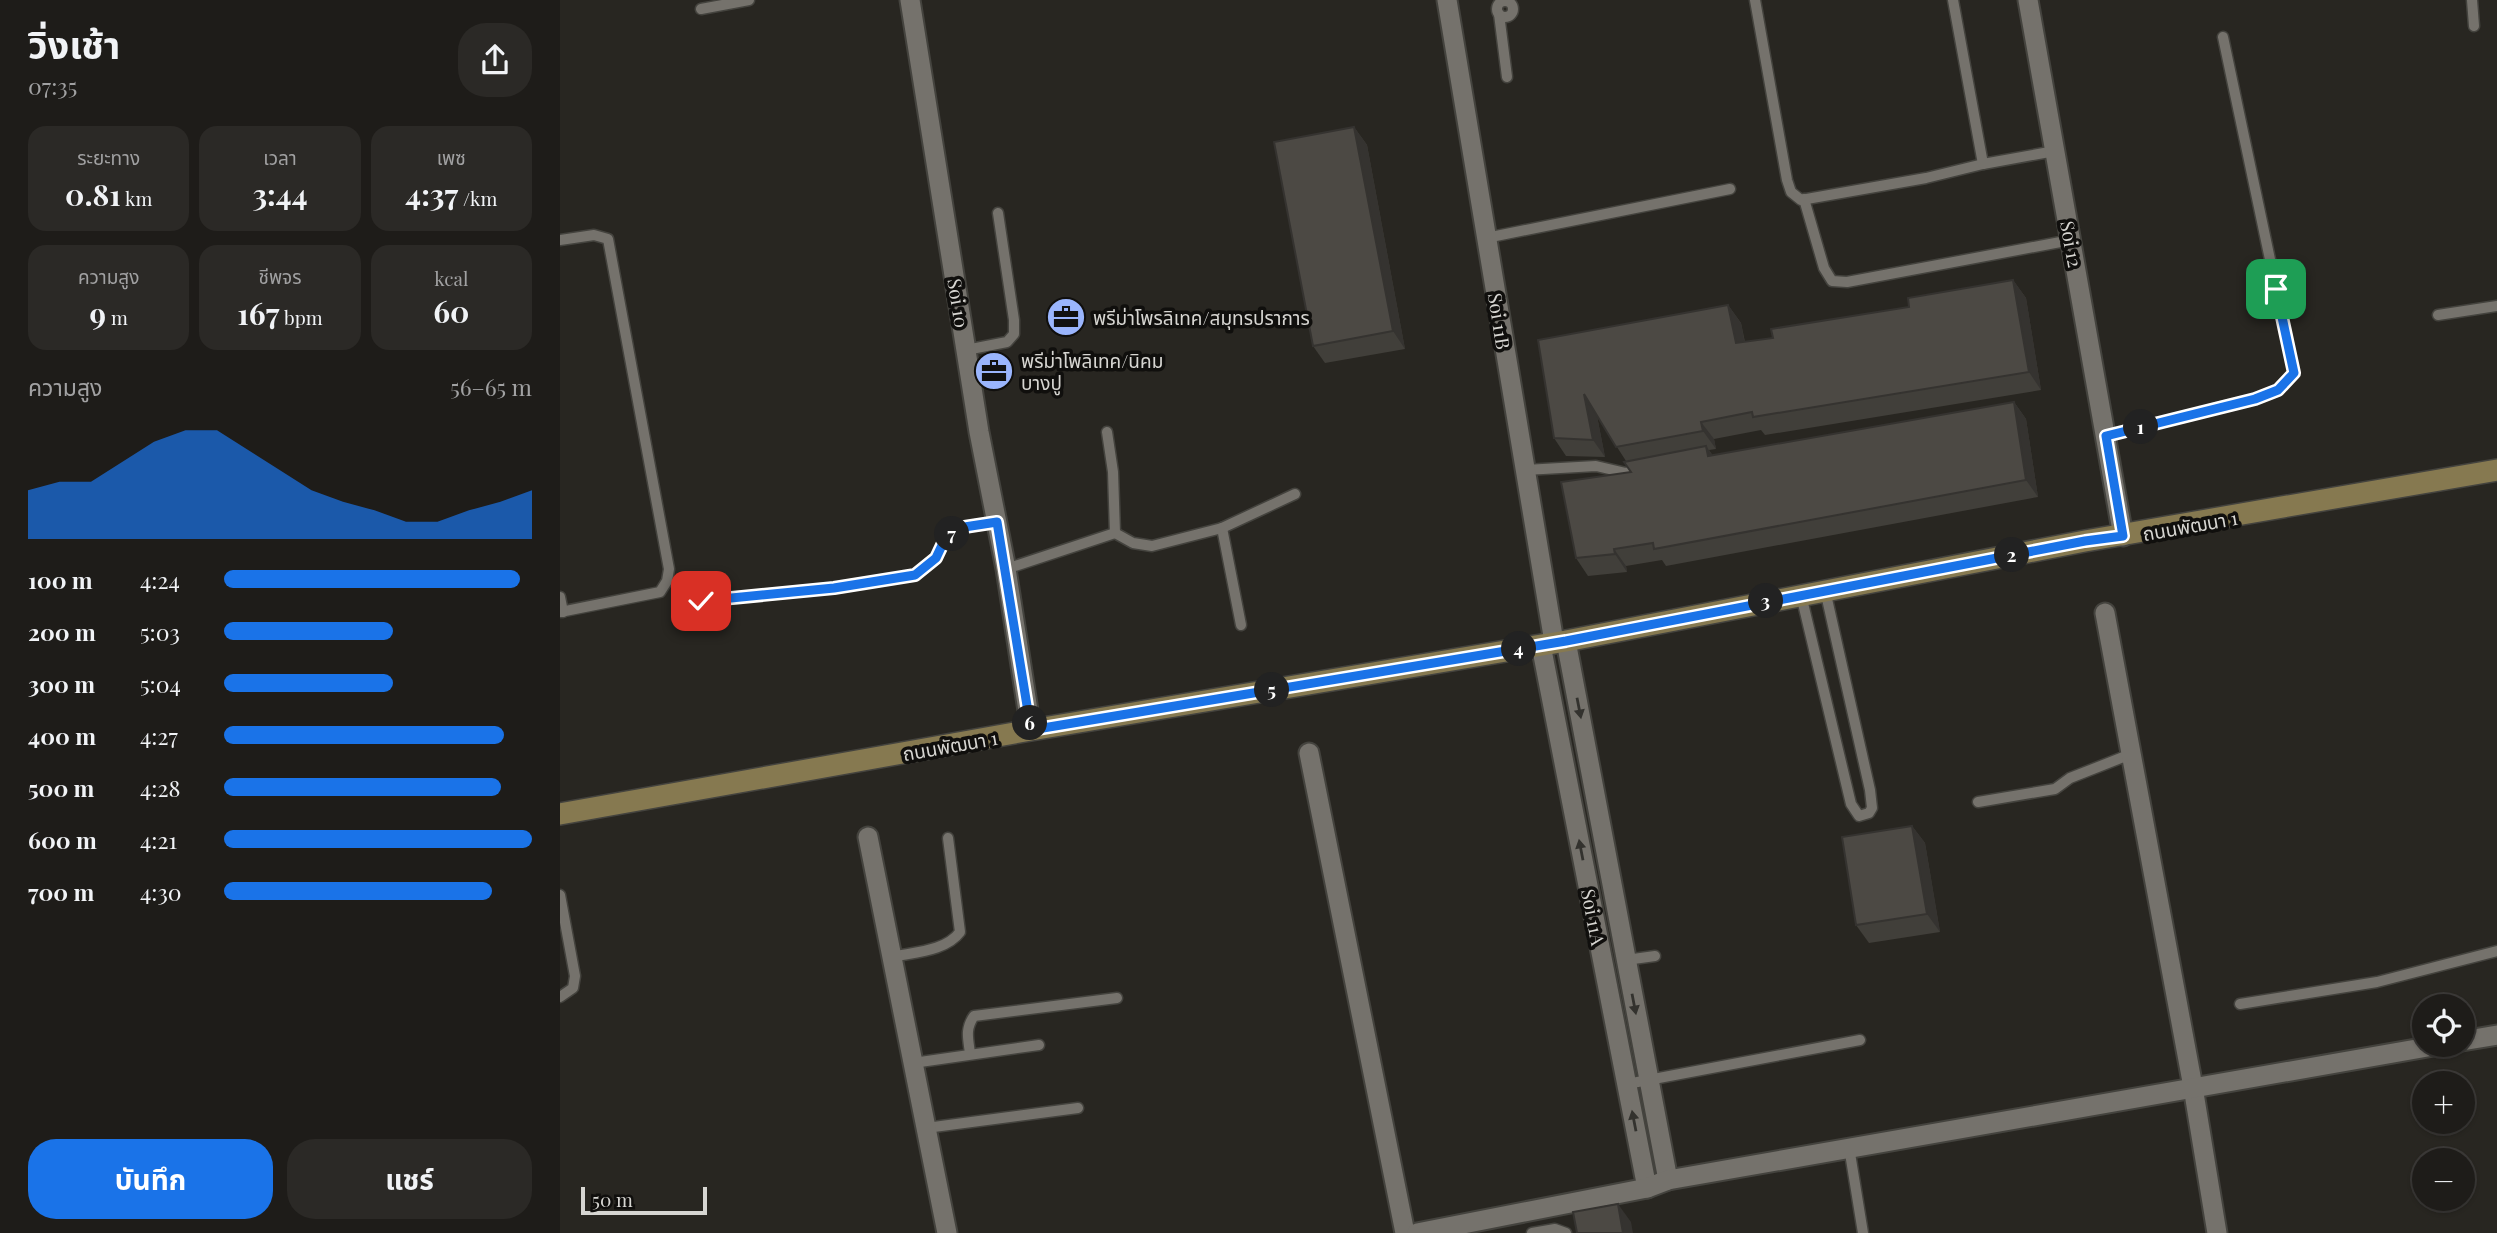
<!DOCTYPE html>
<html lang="th">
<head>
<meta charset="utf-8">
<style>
  body { margin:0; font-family:"Playfair Display","Noto Sans Thai",serif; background:#2b2926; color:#f1f3f6; height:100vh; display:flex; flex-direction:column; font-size:26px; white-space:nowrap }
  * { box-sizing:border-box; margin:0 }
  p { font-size:23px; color:#a1a1a2 }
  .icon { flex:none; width:38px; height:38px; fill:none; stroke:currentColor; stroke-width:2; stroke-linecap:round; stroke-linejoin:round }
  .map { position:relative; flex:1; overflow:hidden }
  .panel { display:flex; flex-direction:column; background:#1e1c19; width:560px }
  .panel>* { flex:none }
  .buttons { position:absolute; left:1852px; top:994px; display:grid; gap:14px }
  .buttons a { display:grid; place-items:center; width:63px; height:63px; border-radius:50%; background:#1e1c19; box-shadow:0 2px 5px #0004,0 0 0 2px #3c3a38; font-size:35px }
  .scale { position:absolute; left:21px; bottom:18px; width:126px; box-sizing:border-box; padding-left:7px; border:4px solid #d7d6d2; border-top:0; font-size:19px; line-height:24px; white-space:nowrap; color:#d7d6d2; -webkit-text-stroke:5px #100f0d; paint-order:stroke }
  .pin { position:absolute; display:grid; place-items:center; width:60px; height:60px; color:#fff; margin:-30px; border-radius:14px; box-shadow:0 4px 10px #0006 }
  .km { position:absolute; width:35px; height:35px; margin:-18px; border-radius:50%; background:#222; color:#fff; font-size:19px; line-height:35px; text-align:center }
  .round { display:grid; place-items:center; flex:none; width:74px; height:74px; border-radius:28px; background:#2b2926 }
  .head { display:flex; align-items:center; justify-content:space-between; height:119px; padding:0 28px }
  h1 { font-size:38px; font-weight:700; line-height:52px }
  .metrics { display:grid; grid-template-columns:repeat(3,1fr); gap:10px; height:119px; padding:7px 28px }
  .metrics div { display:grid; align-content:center; border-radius:18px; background:#2b2926; text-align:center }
  .metrics b { font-size:30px; font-weight:700 }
  .metrics small { font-size:19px; font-weight:400 }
  .metrics p { font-size:19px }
  .chart { height:196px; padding:14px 28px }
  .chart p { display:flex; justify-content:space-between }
  .chart svg { width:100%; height:126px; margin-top:7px; fill:#1a73e8; opacity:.7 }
  .action { display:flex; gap:14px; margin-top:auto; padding:14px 28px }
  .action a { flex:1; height:80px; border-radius:28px; background:#1a73e8; color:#fff; font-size:28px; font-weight:700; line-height:80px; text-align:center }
  .action a+a { background:#2b2926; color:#f1f3f6 }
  ul { padding:0 28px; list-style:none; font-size:23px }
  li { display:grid; grid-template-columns:112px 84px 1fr; align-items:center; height:52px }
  li i { height:18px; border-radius:9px; background:#1a73e8 }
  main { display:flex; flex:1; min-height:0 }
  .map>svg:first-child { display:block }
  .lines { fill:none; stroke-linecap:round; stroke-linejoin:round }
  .lane-casing { stroke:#44433e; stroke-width:13 }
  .street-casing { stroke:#44433e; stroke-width:23 }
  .secondary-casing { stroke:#44433e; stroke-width:24 }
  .lane { stroke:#75726c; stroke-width:10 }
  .street { stroke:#75726c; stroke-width:19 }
  .secondary { stroke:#867950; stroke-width:21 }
  .wall { fill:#413f3a }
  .shaded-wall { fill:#353330 }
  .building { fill:#4c4944; stroke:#353330; stroke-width:2 }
  .oneway { fill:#33322e }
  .route-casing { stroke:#fff; stroke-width:14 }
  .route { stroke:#1a73e8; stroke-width:9 }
  .labels { text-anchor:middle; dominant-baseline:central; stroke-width:7; stroke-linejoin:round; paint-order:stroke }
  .street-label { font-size:19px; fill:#d7d6d2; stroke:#100f0d }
  .poi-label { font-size:19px; fill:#d7d6d2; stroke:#100f0d; text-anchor:start }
</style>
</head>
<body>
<main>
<section class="panel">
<div class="head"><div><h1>วิ่งเช้า</h1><p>07:35</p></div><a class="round"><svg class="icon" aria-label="share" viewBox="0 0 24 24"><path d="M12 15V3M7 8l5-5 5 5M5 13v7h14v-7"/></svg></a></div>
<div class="metrics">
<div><p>ระยะทาง</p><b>0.81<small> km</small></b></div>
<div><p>เวลา</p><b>3:44</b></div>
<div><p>เพซ</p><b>4:37<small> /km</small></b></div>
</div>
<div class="metrics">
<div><p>ความสูง</p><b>9<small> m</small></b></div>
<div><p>ชีพจร</p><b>167<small> bpm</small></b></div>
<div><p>kcal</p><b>60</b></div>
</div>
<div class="chart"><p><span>ความสูง</span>56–65 m</p>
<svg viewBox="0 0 160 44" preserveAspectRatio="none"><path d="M0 44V27L10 24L20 24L30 17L40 10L50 6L60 6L70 13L80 20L90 27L100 31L110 34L120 38L130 38L140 34L150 31L160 27V44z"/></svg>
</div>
<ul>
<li><b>100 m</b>4:24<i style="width:96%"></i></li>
<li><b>200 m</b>5:03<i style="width:55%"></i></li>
<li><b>300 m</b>5:04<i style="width:55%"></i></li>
<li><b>400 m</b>4:27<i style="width:91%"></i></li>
<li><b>500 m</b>4:28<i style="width:90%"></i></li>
<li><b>600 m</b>4:21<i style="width:100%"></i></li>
<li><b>700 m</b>4:30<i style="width:87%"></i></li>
</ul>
<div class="action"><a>บันทึก</a><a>แชร์</a></div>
</section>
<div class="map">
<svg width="1937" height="1233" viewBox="0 0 1937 1233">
  <rect width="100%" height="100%" fill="#282621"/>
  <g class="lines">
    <!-- lane casing -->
    <g class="lane-casing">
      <g id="lane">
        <polyline points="1195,0 1227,180 1231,192 1241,200 1366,178 1423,164"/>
        <polyline points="1393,0 1423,164 1495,151"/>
        <polyline points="1912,0 1914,26"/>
        <circle cx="945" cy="9" r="8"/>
        <polyline points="141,9 189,0"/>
        <polyline points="939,14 947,77"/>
        <polyline points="1244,199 1264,268 1272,281 1287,282 1511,240"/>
        <polyline points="926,238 1170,189"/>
        <polyline points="0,240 34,235 48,239 109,569 107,581 100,592 0,612"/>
        <polyline points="1878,315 1937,306"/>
        <polyline points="406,350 447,342 454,334 454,320 438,213"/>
        <polyline points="1546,436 1695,399 1718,390 1734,373 1663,37"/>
        <polyline points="965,470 1036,466 1066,473 1075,471"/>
        <polyline points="662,528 681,625"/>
        <polyline points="555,533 573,543 592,546 662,528 735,494"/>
        <polyline points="446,569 555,533 553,472 547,432"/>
        <polyline points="1241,595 1291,804 1299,816 1309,813 1312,808 1310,790 1265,590"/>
        <polyline points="0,597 3,612"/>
        <polyline points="140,601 274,588 355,575 376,558 385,541 398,528 437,522"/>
        <polyline points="1418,802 1495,789 1510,778 1571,754"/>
        <polyline points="0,895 15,976 13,988 0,997"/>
        <path d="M 332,957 C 355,952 386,951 400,932 L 388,838"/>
        <polyline points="1066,960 1095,956"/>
        <polyline points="1680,1004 1817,982 1937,951"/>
        <path d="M 410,1053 C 408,1038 405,1029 414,1016 L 557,998"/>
        <polyline points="353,1063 479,1045"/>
        <polyline points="1067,1084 1300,1040"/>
        <polyline points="366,1128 518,1108"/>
        <polyline points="1289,1147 1303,1233"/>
        <polyline points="972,1233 995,1229 1006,1233"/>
      </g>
    </g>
    <!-- street casing -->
    <g class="street-casing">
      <g id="street">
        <polyline points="350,0 419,432 446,569 471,730"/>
        <polyline points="887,0 994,642"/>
        <polyline points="1468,0 1563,536"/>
        <polyline points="1545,613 1633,1087 1657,1233"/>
        <polyline points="1006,641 1108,1180"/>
        <polyline points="981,645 1087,1188"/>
        <polyline points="749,753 845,1233"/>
        <polyline points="308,837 387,1233"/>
        <polyline points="1902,1041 1937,1035"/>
        <polyline points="857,1233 1087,1188 1108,1180 1879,1045"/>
      </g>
    </g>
    <!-- secondary casing -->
    <g class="secondary-casing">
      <polyline id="secondary" points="0,814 471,730 1006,641 1525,541 1937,470"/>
    </g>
    <!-- lane -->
    <use href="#lane" class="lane"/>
    <!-- street -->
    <use href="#street" class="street"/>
    <!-- secondary -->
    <use href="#secondary" class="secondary"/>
  </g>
  <!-- wall -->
  <g class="wall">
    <polygon points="794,127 807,145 845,349 765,363 753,346"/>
    <polygon points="1453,280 1466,298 1481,390 1205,435 1201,430 1154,439 1156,449 1149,450 1153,456 1454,402 1466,419 1478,497 1106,566 1102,560 1066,566 1067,572 1028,576 1016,558 1071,472 1066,461 1037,416 1045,457 1006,456 994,438 1168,305 1181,323 1185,342 1213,338 1349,307"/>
    <polygon points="1352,826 1365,843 1380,932 1309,943 1296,925"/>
  </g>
  <!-- shaded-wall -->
  <g class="shaded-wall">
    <polygon points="794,127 807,145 845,349 833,331"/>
    <polygon points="1453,280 1466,298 1481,390 1469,372"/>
    <polygon points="1168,305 1181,323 1188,361 1176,343"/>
    <polygon points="1024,394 1036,411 1045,457 1033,440"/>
    <polygon points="1454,402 1466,419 1478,497 1466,480"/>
    <polygon points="1141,422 1154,439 1156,449 1143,431"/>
    <polygon points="1146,446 1158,463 1148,456"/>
    <polygon points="1054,549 1066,566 1067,572 1055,554"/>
    <polygon points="1352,826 1365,843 1380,932 1367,914"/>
    <polygon points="1058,1204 1071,1222 1073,1233 1063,1233"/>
  </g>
  <!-- building -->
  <g class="building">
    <polygon points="794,127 833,331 753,346 714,142"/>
    <polygon points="1453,280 1469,372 1193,417 1192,412 1141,422 1143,431 1056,447 1024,394 1033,440 994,438 978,340 1168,305 1176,343 1213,338 1211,329 1349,307 1348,298"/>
    <polygon points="1454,402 1466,480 1094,549 1093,543 1054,549 1055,554 1016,558 1001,482 1071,472 1064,462 1146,446 1148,456"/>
    <polygon points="1352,826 1367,914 1296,925 1282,837"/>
    <polygon points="1058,1204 1063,1233 1017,1233 1013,1212"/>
  </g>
  <!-- one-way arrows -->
  <defs><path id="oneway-solid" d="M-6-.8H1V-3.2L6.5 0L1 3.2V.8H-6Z" transform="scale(1.75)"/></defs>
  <g class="oneway">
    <use href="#oneway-solid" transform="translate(1019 708) rotate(79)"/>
    <use href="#oneway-solid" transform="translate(1021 850) rotate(-101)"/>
    <use href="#oneway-solid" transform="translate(1074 1004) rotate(79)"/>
    <use href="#oneway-solid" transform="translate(1074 1121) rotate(-101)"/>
  </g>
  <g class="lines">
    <!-- route casing -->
    <g class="route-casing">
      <polyline id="route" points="141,601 274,588 355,575 376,558 384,541 398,528 437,522 471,730 1006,641 1525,541 1563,536 1546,436 1695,399 1718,390 1734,373 1716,289"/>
    </g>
    <!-- route -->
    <use href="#route" class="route"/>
  </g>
  <!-- icons -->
  <defs>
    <g id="office-disc" transform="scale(2.0125)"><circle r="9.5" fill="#9ab5fd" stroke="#100f0d"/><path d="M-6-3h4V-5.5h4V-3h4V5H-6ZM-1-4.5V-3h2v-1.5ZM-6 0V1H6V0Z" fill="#111"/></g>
  </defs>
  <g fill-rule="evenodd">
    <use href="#office-disc" x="506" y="317"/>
    <use href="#office-disc" x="434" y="371"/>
  </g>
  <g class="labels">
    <!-- street labels -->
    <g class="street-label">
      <text transform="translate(1512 244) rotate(80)">Soi 12</text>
      <text transform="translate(399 303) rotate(81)">Soi 10</text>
      <text transform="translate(940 321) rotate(81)">Soi 11B</text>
      <text transform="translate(1630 525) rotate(-10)">ถนนพัฒนา 1</text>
      <text transform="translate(390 745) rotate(-10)">ถนนพัฒนา 1</text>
      <text transform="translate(1034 917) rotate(79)">Soi 11A</text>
    </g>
    <!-- poi labels -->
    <g class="poi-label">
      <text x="533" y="317">พรีม่าโพรลิเทค/สมุทรปราการ</text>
      <text x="461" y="360">พรีม่าโพลิเทค/นิคม<tspan x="461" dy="22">บางปู</tspan></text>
    </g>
  </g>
</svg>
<div class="buttons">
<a><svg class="icon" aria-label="locate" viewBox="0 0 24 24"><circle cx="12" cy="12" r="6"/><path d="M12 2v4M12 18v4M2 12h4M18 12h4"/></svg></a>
<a>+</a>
<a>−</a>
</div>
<div class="scale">50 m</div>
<div class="pin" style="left:1716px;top:289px;background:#1e9e55"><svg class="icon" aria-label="arrive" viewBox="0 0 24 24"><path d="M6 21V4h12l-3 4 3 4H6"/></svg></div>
<div class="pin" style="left:141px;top:601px;background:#d93025"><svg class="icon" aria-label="check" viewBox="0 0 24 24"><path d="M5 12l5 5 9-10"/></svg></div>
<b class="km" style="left:1581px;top:427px">1</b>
<b class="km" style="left:1452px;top:555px">2</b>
<b class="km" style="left:1206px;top:601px">3</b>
<b class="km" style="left:959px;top:649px">4</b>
<b class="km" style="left:712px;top:690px">5</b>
<b class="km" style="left:470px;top:723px">6</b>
<b class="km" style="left:392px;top:534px">7</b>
</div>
</main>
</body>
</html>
